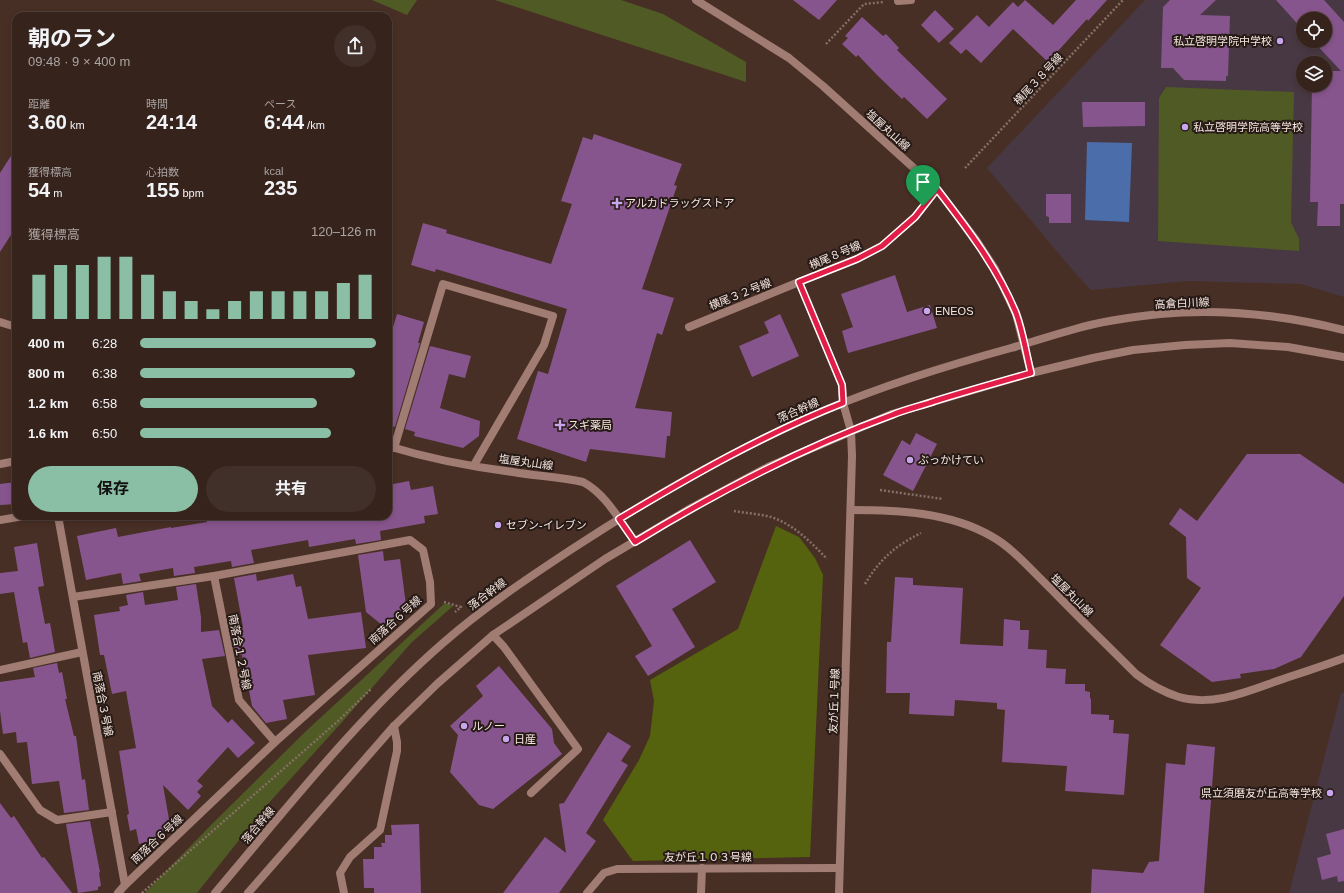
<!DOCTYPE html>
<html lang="ja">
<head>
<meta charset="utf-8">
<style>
  body { margin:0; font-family:Helvetica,"Noto Sans JP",sans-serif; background:#412f29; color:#f1f3f6; height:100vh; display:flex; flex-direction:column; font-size:15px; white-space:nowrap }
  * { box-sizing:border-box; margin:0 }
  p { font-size:13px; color:#aaa4a3 }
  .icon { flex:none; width:22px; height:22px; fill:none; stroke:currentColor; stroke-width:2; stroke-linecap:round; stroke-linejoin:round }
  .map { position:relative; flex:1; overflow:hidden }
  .panel { position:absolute; left:12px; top:12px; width:380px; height:508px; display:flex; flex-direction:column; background:#36231c; border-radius:12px; box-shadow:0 2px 6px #0003,0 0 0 1px #50403b }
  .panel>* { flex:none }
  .buttons { position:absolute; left:1296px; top:12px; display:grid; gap:8px }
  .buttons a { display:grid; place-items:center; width:36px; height:36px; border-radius:50%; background:#36231c; box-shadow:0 2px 6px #0003,0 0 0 1px #50403b; font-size:20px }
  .pin { position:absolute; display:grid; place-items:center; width:34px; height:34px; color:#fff; margin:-41px -17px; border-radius:50% 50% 50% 0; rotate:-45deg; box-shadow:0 0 4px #0007 }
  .pin .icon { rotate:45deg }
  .round { display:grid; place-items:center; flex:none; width:42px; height:42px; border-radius:21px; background:#412f29 }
  .summary { display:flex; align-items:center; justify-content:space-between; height:68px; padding:0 16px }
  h1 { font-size:22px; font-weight:700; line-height:30px }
  .figures { display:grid; grid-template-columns:repeat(3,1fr); gap:6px; height:68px; padding:4px 16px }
  .figures div { display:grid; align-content:center }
  .figures b { font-size:20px; font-weight:700 }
  .figures small { font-size:11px; font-weight:400 }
  .figures p { font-size:11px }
  .chart { height:112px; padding:8px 16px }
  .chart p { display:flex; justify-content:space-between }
  .chart svg { width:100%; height:72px; margin-top:4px; stroke:#8abfa5; stroke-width:6 }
  .action { display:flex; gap:8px; margin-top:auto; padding:8px 16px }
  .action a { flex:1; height:46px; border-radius:24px; background:#8abfa5; color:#111; font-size:16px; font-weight:700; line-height:46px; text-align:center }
  .action a+a { background:#412f29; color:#f1f3f6 }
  ul { padding:0 16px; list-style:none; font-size:13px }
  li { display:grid; grid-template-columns:64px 48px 1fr; align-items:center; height:30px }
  li i { height:10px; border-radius:5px; background:#8abfa5 }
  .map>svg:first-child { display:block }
  .education { fill:#483843; fill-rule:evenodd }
  .green { fill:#505a24 }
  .forest { fill:#56630e }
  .water { fill:#4b6daa }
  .building { fill:#87558d }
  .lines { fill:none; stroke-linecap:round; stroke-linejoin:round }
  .path { stroke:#856f66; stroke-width:2.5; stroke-dasharray:2 2; stroke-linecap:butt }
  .service { stroke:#a07c73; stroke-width:8 }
  .minor { stroke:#a07c73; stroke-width:8 }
  .tertiary { stroke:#a07c73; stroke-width:8 }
  .route-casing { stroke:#fff; stroke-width:8 }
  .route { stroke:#e11d48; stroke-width:5 }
  .poi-dot { fill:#c9a5ee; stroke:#261a16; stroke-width:1.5 }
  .labels { text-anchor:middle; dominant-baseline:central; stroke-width:4; stroke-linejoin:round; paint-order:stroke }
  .poi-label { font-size:11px; fill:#f7e6df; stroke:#261a16; text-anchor:start }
  .street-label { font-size:11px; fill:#f7e6df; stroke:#261a16 }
</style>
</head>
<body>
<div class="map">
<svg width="1344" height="893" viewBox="0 0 1344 893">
  <rect width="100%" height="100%" fill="#482f25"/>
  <!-- education -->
  <g class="education">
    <path d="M 1145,0 L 1344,0 L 1344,297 L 1301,284 L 1188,281 L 1091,290 L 1076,274 L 987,168 ZM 1303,19 L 1325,19 L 1325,41 L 1303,41 ZM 1303,63 L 1325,63 L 1325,85 L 1303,85 Z"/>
    <polygon points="1344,692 1344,893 1289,893 1341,693"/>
  </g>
  <!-- green -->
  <g class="green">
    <polygon points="372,0 417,0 407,15"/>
    <polygon points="495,0 621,0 663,14 746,62 746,82"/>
    <polygon points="1166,87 1294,92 1291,222 1299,239 1299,251 1158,241 1159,98"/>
    <polygon points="445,603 453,606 411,643 343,721 267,805 197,893 145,893 209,827 305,732"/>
  </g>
  <!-- forest -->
  <polygon class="forest" points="776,526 799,537 815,558 823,575 810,857 633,861 603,820 639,760 650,736 654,701 650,680 738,629"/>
  <!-- water -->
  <polygon class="water" points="1087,142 1132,143 1129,222 1085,220"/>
  <!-- building -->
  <g class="building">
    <polygon points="793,0 837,0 819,20"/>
    <polygon points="1025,0 1053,25 1076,0 1107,0 1088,21 1087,19 1048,62 1013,29 981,63 966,49 961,54 949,43 977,15 989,27 1013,2 1018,7"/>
    <polygon points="1170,0 1216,0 1200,15 1230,16 1228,76 1226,76 1226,81 1184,80 1173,68 1161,68 1163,7"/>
    <polygon points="1276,0 1324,0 1344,22 1344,204 1340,204 1340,226 1317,226 1318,202 1310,202 1312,85 1325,85 1325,71 1341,71 1313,41 1325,41 1325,19 1303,19 1303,30"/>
    <polygon points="935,10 954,29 939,43 921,25"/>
    <polygon points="862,17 883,36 886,34 899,48 897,50 947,99 927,119 904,97 902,99 877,75 858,55 856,57 842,44 848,38 845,36"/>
    <polygon points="1082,102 1145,102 1145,126 1083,127"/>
    <polygon points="594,134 682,164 674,185 677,186 642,289 674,298 662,335 657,333 635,408 672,412 670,436 667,436 665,458 590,449 586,462 517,439 538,371 548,374 567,309 436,269 435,272 411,265 423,223 447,230 446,233 551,264 572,204 561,201 583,137 592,140"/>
    <polygon points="16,148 16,227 0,252 0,173"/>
    <polygon points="1046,194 1071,194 1071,223 1049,223 1049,217 1046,216"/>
    <polygon points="895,275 907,312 930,305 937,328 848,353 842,331 853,327 841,294"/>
    <polygon points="397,314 424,322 418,343 420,343 395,427 388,425 388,344"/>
    <polygon points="780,314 799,356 752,377 739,346 769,333 764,322"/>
    <polygon points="430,346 471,356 465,378 449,374 440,408 480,421 479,436 463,448 414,436 415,432 405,429"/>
    <polygon points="916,433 937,444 913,491 883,475 902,440 910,445"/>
    <polygon points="1247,454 1300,454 1344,484 1344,596 1301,657 1274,669 1240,674 1241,678 1212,682 1160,645 1201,588 1187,578 1186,537 1169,524 1180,508 1197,521"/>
    <polygon points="409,481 411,490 433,486 438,514 424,516 425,523 380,531 381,540 356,544 355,539 309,547 308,540 251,550 254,563 232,567 231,561 194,567 195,573 174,576 173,568 139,574 141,581 123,584 121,573 86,580 77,536 116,528 118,537 171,527 171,528 207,522 206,516 388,516 388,485"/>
    <polygon points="16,482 16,504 0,505 0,484"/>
    <polygon points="690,540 716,582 672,609 695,647 648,676 635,656 652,646 616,586"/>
    <polygon points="37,543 44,586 38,587 45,624 50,623 55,652 30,658 27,642 23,643 14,592 0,594 0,573 18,571 14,547"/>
    <polygon points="383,551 384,561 400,559 406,605 387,629 366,612 358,555"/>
    <polygon points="256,574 257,581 293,574 296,587 301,586 308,619 361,612 366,648 308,655 315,695 283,700 287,719 266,723 252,706 244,664 243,664 242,655 236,655 230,629 243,627 234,578"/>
    <polygon points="895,577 913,578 913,585 963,588 960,644 1003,646 1004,619 1020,621 1020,630 1029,630 1028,649 1047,650 1046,668 1066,669 1065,684 1085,684 1085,691 1090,692 1090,698 1091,699 1091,714 1109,715 1109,720 1114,720 1113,733 1129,734 1124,795 1065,791 1067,766 1002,762 1005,710 997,709 997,703 955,700 954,716 909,714 910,693 886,693 887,642 891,642"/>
    <polygon points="196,584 201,617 201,632 219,630 225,656 202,659 212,706 228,723 232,719 255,743 238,758 228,747 197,781 203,786 197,792 201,796 188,810 163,785 171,831 162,833 163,839 139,844 136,829 130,831 127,815 129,814 119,751 136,748 126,691 112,694 104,655 100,655 94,615 120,611 119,607 128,605 126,595 143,592 145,605 178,600 176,587"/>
    <polygon points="57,663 59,673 62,672 67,699 65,699 74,736 76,736 82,780 85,779 89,810 64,813 59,781 32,784 27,742 17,743 16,732 3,734 0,711 0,682 35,677 33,668"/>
    <polygon points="499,666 552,729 554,743 562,754 493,809 479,805 450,772 458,735 450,726 483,696 476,686"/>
    <polygon points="608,732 631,746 621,761 628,765 586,833 596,841 559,893 503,893 545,837 566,853 559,804 564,803"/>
    <polygon points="1187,744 1215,747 1204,893 1091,893 1092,869 1143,873 1149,862 1159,861 1166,763 1185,765"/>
    <polygon points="0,803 11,818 14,816 42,858 44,857 72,893 0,893"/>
    <polygon points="90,821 100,872 99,873 101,886 98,887 98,890 78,893 66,824"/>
    <polygon points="419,824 421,893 374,893 374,888 364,888 363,859 374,859 374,847 382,847 381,843 385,843 385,835 392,835 391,825"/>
    <polygon points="1344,829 1344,881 1338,882 1337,876 1322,880 1317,858 1331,854 1326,834"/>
  </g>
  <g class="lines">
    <!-- path -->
    <g class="path">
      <polyline points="826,44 864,4 884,2"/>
      <polyline points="965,168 1123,0"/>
      <polyline points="880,490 943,499"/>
      <path d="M 734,511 C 746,513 759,514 771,517 C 793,524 811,542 827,559"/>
      <path d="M 865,584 C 880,559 895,546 921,533"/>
      <polyline points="444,602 461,607 455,612"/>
      <polyline points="142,893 338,721 372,688"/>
    </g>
    <!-- service -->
    <polyline class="service" points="493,635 504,647 578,749 531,793"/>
    <!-- minor -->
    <g class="minor">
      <polyline points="898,0 898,1 911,0"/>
      <polyline points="689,327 799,282"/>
      <polyline points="843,403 842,385 799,282 857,259 882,246 915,217 937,189"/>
      <polyline points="394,448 443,284 553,316 544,345 474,465"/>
      <polyline points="0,464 16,461"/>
      <polyline points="58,516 125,885 118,893"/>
      <polyline points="214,576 239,700 275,742"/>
      <polyline points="73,597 214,576 410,540 423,550 430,582 431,604 275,742 125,885"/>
      <polyline points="0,670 82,652"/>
      <polyline points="0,754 40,810 57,820 112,812"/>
      <polyline points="344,893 340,873 350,857 380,830 397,751 397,742 394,726"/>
      <polyline points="701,893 702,868"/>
    </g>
    <!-- tertiary -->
    <g class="tertiary">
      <polyline points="696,0 789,58 823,86 937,189 976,240 995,269 1016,314 1031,373"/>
      <polyline points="0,322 16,327"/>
      <path d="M 388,446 C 427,458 473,467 513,472 C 536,476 560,477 583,482 C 606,494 620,521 635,542"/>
      <path d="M 851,510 C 898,510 949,512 991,536 C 1013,548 1031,570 1050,588 C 1078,617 1107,645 1136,674 C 1149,684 1163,692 1179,697 C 1213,707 1249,691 1280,680 C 1301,673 1323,666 1344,658"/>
      <polyline points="0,520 24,516"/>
      <path d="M 215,893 C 288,807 358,717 443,643 C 483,608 528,578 572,549 C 653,496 738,447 828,409 C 887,384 949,365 1011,348 C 1032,342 1053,335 1075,329 C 1102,321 1131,317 1160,314 C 1222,308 1283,315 1344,330"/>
      <polyline points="248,893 394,726 437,684 493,635 605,559 691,508 768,467 892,414 1031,373 1093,358 1133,350 1185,345 1230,343 1288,347 1344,357"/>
      <polyline points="587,893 604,873 617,869 839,868"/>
      <polyline points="839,893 852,456 851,431 843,403"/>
    </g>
  </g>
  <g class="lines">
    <!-- route casing -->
    <g class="route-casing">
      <path id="route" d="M 937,189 C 967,228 997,267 1016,313 C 1023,332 1026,353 1031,373 C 999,382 967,391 935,401 C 921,406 906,409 892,415 C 801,448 717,492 635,542 L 619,519 C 691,476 764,434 843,403 L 842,385 L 799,282 L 857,259 L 882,246 L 915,217 Z"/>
    </g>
    <!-- route -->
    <use href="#route" class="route"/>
  </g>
  <!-- markers -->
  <g class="poi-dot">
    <circle cx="1280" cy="41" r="4"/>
    <circle cx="1185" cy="127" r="4"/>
    <path d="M615 197h4v4h4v4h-4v4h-4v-4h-4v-4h4z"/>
    <circle cx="927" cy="311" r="4"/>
    <path d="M558 419h4v4h4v4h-4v4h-4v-4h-4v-4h4z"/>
    <circle cx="910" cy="460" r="4"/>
    <circle cx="498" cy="525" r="4"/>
    <circle cx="464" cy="726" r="4"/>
    <circle cx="506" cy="739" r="4"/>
    <circle cx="1330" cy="793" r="4"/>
  </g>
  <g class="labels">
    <!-- poi labels -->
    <g class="poi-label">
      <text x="1272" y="41" text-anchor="end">私立啓明学院中学校</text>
      <text x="1193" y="127">私立啓明学院高等学校</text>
      <text x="625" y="203">アルカドラッグストア</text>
      <text x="935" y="311">ENEOS</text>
      <text x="568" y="425">スギ薬局</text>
      <text x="918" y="460">ぶっかけてい</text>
      <text x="506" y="525">セブン-イレブン</text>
      <text x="472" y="726">ルノー</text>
      <text x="514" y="739">日産</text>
      <text x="1322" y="793" text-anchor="end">県立須磨友が丘高等学校</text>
    </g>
    <!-- street labels -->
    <g class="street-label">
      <text transform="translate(1038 79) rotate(-47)">横尾３８号線</text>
      <text transform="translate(888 130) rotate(42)">塩屋丸山線</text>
      <text transform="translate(835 255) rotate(-23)">横尾８号線</text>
      <text transform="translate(740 294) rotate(-22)">横尾３２号線</text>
      <text transform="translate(1182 303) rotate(-3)">高倉白川線</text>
      <text transform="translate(798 410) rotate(-24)">落合幹線</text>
      <text transform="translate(526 462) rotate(8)">塩屋丸山線</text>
      <text transform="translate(487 594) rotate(-37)">落合幹線</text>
      <text transform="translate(1072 595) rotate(45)">塩屋丸山線</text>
      <text transform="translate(395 620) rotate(-42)">南落合６号線</text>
      <text transform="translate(240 652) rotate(79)">南落合１２号線</text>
      <text transform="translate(834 701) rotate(-88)">友が丘１号線</text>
      <text transform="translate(103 704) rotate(79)">南落合３号線</text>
      <text transform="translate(258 825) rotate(-50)">落合幹線</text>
      <text transform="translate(157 839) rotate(-43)">南落合６号線</text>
      <text x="708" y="857">友が丘１０３号線</text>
    </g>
  </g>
</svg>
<div class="buttons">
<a><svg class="icon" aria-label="locate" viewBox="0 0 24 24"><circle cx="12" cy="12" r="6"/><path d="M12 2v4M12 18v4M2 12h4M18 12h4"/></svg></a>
<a><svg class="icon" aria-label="layers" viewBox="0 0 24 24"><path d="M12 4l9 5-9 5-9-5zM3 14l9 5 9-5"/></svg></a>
</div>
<div class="pin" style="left:923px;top:206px;background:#1e9e55"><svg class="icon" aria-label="arrive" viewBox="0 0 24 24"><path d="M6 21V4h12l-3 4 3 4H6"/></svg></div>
<section class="panel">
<div class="summary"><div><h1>朝のラン</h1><p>09:48 · 9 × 400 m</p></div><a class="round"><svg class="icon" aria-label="share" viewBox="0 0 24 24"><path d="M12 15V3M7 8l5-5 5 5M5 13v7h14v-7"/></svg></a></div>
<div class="figures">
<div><p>距離</p><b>3.60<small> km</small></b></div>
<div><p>時間</p><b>24:14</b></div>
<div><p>ペース</p><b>6:44<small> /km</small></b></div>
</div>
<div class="figures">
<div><p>獲得標高</p><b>54<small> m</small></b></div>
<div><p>心拍数</p><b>155<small> bpm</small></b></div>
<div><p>kcal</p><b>235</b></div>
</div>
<div class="chart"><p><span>獲得標高</span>120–126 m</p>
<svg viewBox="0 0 160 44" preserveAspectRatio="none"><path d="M5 44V17M15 44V11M25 44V11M35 44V6M45 44V6M55 44V17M65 44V27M75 44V33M85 44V38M95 44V33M105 44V27M115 44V27M125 44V27M135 44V27M145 44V22M155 44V17"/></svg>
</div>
<ul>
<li><b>400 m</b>6:28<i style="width:100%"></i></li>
<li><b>800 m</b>6:38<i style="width:91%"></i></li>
<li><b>1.2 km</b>6:58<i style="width:75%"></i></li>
<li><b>1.6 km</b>6:50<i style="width:81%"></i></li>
</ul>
<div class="action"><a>保存</a><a>共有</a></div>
</section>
</div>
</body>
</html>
